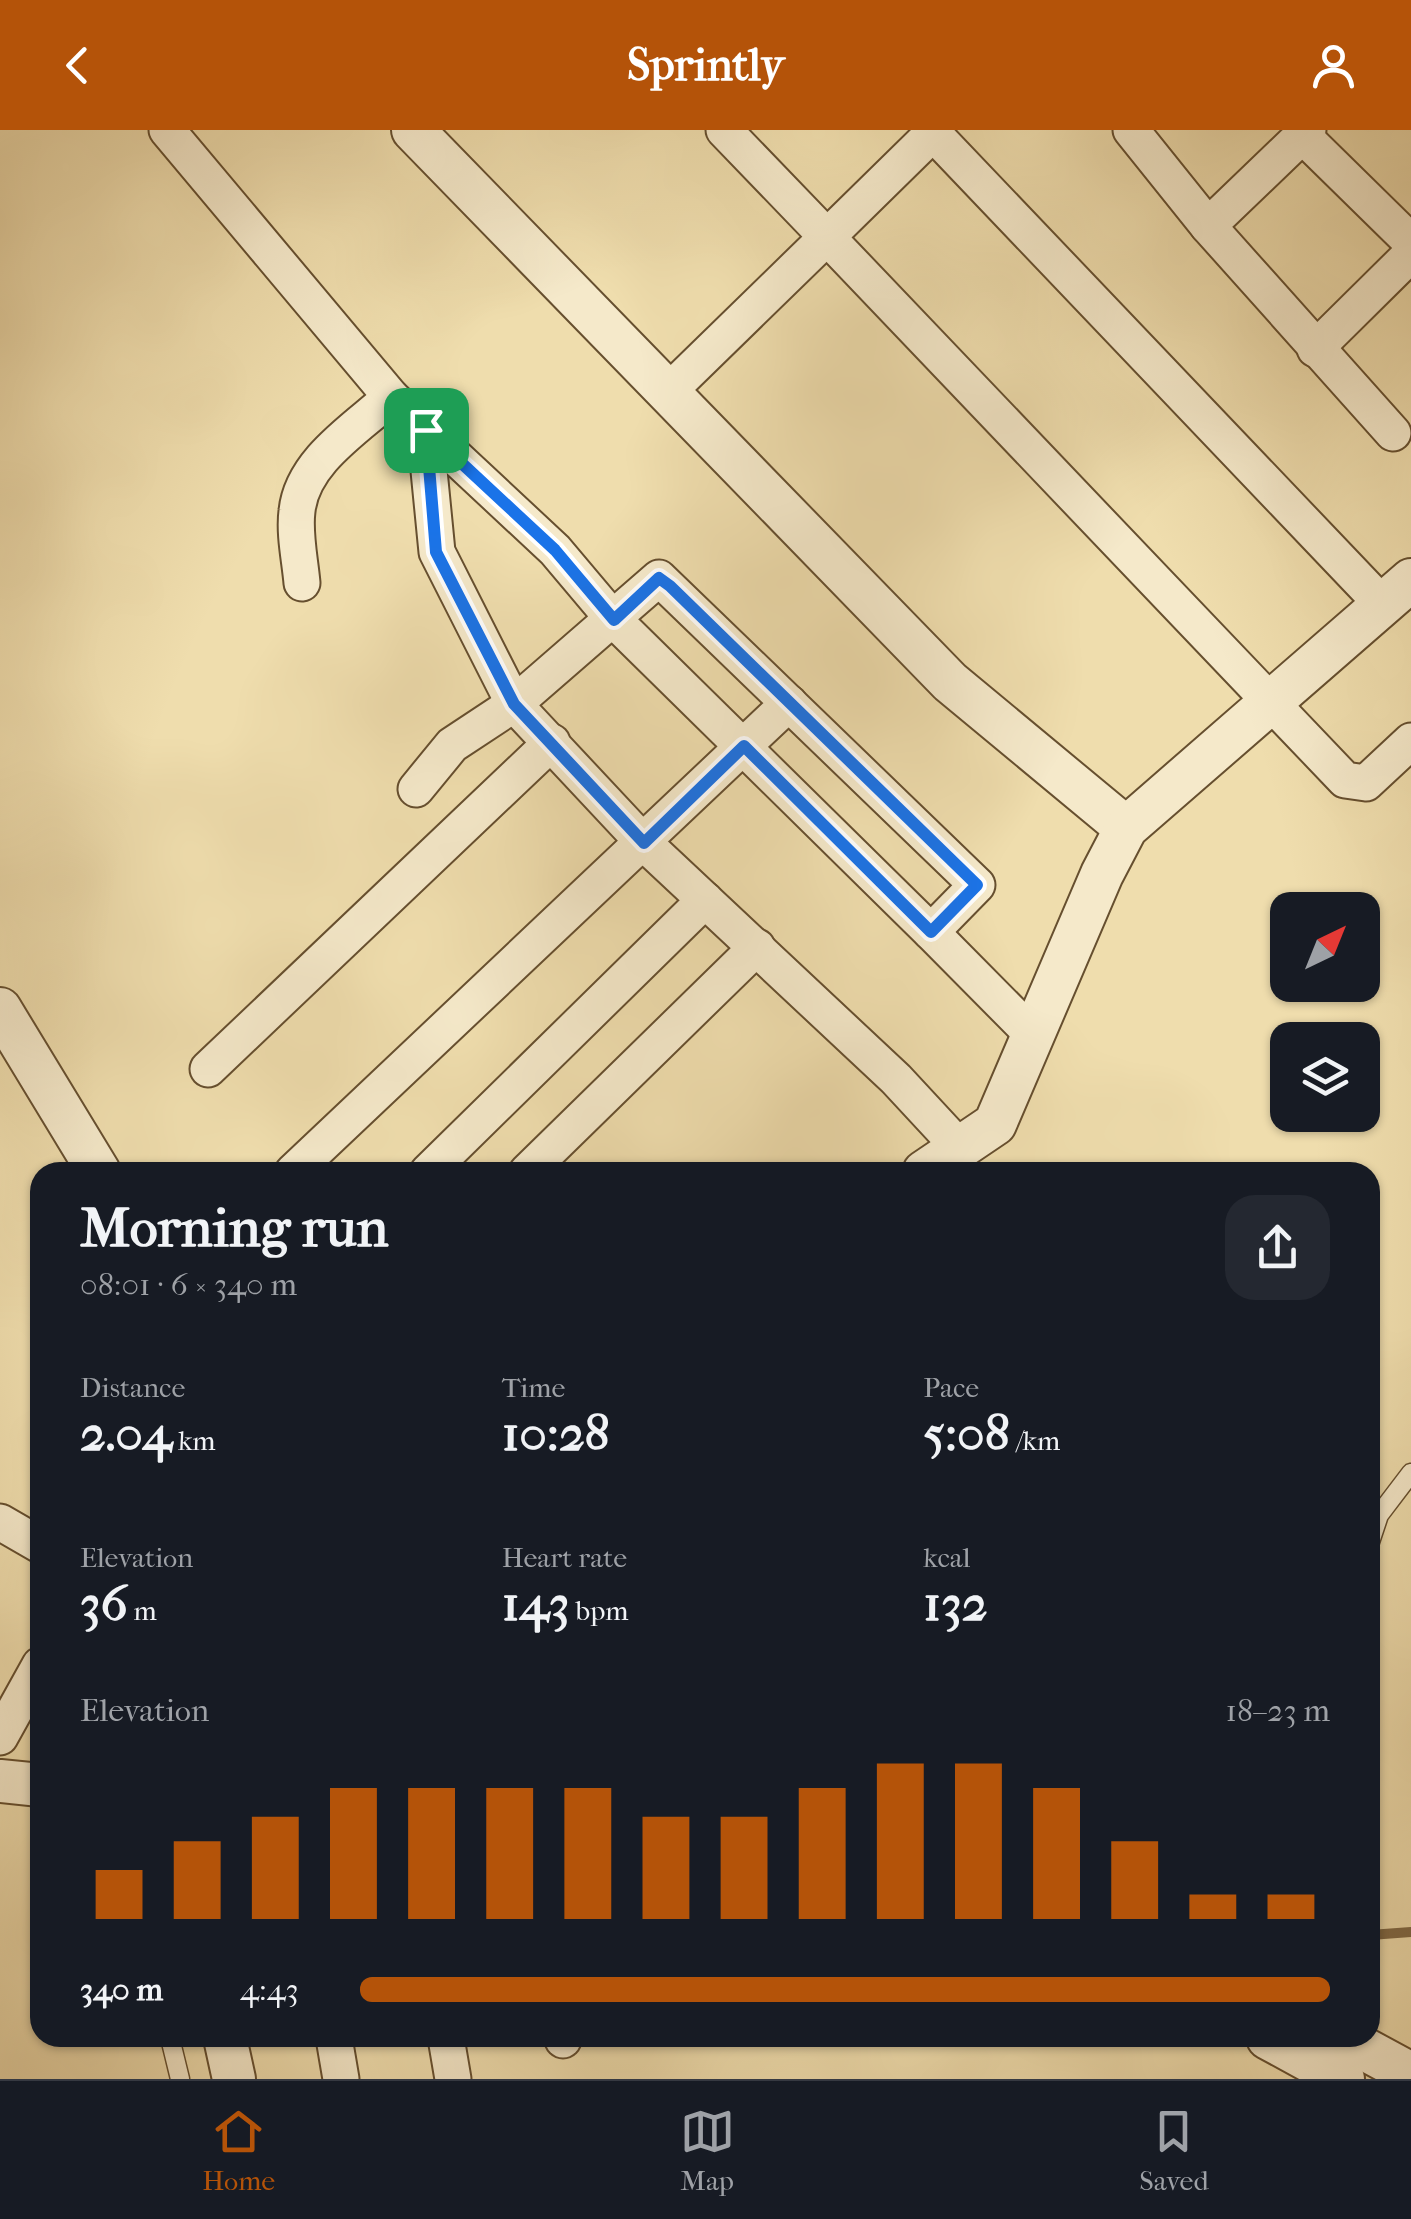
<!DOCTYPE html>
<html lang="en">
<head>
<meta charset="utf-8">
<style>
  body { margin:0; font-family:"IM FELL French Canon",serif; background:#242831; color:#f1f3f6; height:100vh; display:flex; flex-direction:column; font-size:38px; white-space:nowrap }
  * { box-sizing:border-box; margin:0 }
  p { font-size:32px; color:#9ea1a6 }
  .icon { flex:none; width:55px; height:55px; fill:none; stroke:currentColor; stroke-width:2; stroke-linecap:round; stroke-linejoin:round }
  .map { position:relative; flex:1; overflow:hidden }
  .panel { position:absolute; left:30px; top:1032px; width:1350px; height:885px; display:flex; flex-direction:column; background:#171b24; border-radius:30px; box-shadow:0 2px 8px #0004 }
  .panel>* { flex:none }
  .needle { width:65px; rotate:43deg }
  .buttons { position:absolute; left:1270px; top:762px; display:grid; gap:20px }
  .buttons a { display:grid; place-items:center; width:110px; height:110px; border-radius:20px; background:#171b24; box-shadow:0 2px 8px #0004; font-size:50px }
  .pin { position:absolute; display:grid; place-items:center; width:85px; height:85px; color:#fff; margin:-42px; border-radius:20px; box-shadow:0 5px 15px #0006 }
  .round { display:grid; place-items:center; flex:none; width:105px; height:105px; border-radius:30px; background:#242831 }
  .head { display:flex; align-items:center; justify-content:space-between; height:170px; padding:0 50px }
  h1 { font-size:55px; font-weight:700; line-height:75px }
  .stats { display:grid; grid-template-columns:repeat(3,1fr); gap:15px; height:170px; padding:10px 50px }
  .stats div { display:grid; align-content:center }
  .stats b { font-size:50px; font-weight:700 }
  .stats small { font-size:28px; font-weight:400 }
  .stats p { font-size:28px }
  .chart { height:280px; padding:20px 50px }
  .chart p { display:flex; justify-content:space-between }
  .chart svg { width:100%; height:180px; margin-top:10px; stroke:#b45309; stroke-width:6 }
  ul { padding:0 50px; list-style:none; font-size:32px }
  li { display:grid; grid-template-columns:160px 120px 1fr; align-items:center; height:75px }
  li i { height:25px; border-radius:12px; background:#b45309 }
  header { display:flex; justify-content:space-between; align-items:center; height:130px; padding:0 50px; background:#b45309; color:#fff; font-size:45px; font-weight:700 }
  .menu { display:flex; justify-content:space-around; align-items:center; height:140px; border-top:2px solid #363941; background:#171b24; font-size:28px; color:#9ea1a6 }
  .menu a { display:grid; justify-items:center; gap:5px }
  .menu .on { color:#b45309 }
  .map>svg:first-child { display:block }
  .lines { fill:none; stroke-linecap:round; stroke-linejoin:round }
  .stream { stroke:#816b48; stroke-width:10 }
  .service-casing { stroke:#664f2f; stroke-width:21 }
  .minor-casing { stroke:#664f2f; stroke-width:39 }
  .tertiary-casing { stroke:#664f2f; stroke-width:46 }
  .service { stroke:#f5e9ca; stroke-width:18 }
  .minor { stroke:#f5e9ca; stroke-width:35 }
  .tertiary { stroke:#f5e9ca; stroke-width:42 }
  .route-casing { stroke:#fff; stroke-width:20 }
  .route { stroke:#1a73e8; stroke-width:12 }
</style>
</head>
<body>
<header><svg class="icon" aria-label="back" viewBox="0 0 24 24"><path d="M15 5l-7 7 7 7"/></svg>Sprintly<svg class="icon" aria-label="person" viewBox="0 0 24 24"><circle cx="12" cy="8" r="4"/><path d="M4 21q1-7 8-7t8 7"/></svg></header>
<div class="map">
<svg width="1411" height="1949" viewBox="0 0 1411 1949">
  <rect width="100%" height="100%" fill="#efddad"/>
  <filter id="stains"><feTurbulence type="fractalNoise" baseFrequency=".002" numOctaves="4"/><feColorMatrix values="0 0 0 0 .2 0 0 0 0 .09 0 0 0 0 .02 0 0 0 .5 -.17"/></filter>
  <radialGradient id="worn" r=".72"><stop offset=".6" stop-color="#630" stop-opacity="0"/><stop offset="1" stop-color="#630" stop-opacity=".3"/></radialGradient>
  <g class="lines">
    <!-- stream -->
    <polyline class="stream" points="1370,1805 1411,1802"/>
    <!-- service casing -->
    <g class="service-casing">
      <g id="service">
        <polyline points="1370,1412 1379,1385 1411,1343"/>
        <polyline points="170,1908 180,1949"/>
      </g>
    </g>
    <!-- minor casing -->
    <g class="minor-casing">
      <g id="minor">
        <polyline points="167,0 391,267 555,420 614,490 931,802 977,755 659,448 514,574 452,615 416,659"/>
        <polyline points="936,0 827,107 1345,650 1366,653 1411,611"/>
        <polyline points="1131,0 1208,96"/>
        <polyline points="1308,0 1208,96 1393,303"/>
        <polyline points="933,3 1383,475"/>
        <polyline points="1303,6 1411,112"/>
        <polyline points="1315,219 1411,124"/>
        <polyline points="667,263 827,107 724,0"/>
        <polyline points="425,300 437,422 514,574 644,713 896,949 960,1018"/>
        <path d="M 302,453 C 300,430 294,404 297,381 C 302,331 357,298 391,267"/>
        <polyline points="931,802 1034,906"/>
        <polyline points="208,939 552,612"/>
        <polyline points="293,1042 789,573"/>
        <polyline points="428,1042 705,770"/>
        <polyline points="527,1042 757,817"/>
        <polyline points="0,1392 40,1415"/>
        <polyline points="0,1607 40,1535"/>
        <polyline points="334,1908 341,1949"/>
        <polyline points="446,1908 453,1949"/>
        <polyline points="563,1908 563,1910"/>
      </g>
    </g>
    <!-- tertiary casing -->
    <g class="tertiary-casing">
      <g id="tertiary">
        <polyline points="413,0 950,552 1126,698"/>
        <polyline points="0,879 99,1042"/>
        <polyline points="924,1042 995,994 1102,744 1126,698 1411,450"/>
        <polyline points="0,1651 40,1655"/>
        <polyline points="225,1908 234,1949"/>
        <polyline points="1268,1908 1343,1949"/>
        <polyline points="1344,1908 1411,1944"/>
      </g>
    </g>
    <!-- service -->
    <use href="#service" class="service"/>
    <!-- minor -->
    <use href="#minor" class="minor"/>
    <!-- tertiary -->
    <use href="#tertiary" class="tertiary"/>
  </g>
  <g class="lines">
    <!-- route casing -->
    <g class="route-casing">
      <polygon id="route" points="426,300 555,420 614,490 659,448 670,456 977,755 931,802 744,616 644,713 514,574 436,422"/>
    </g>
    <!-- route -->
    <use href="#route" class="route"/>
  </g>
  <rect width="100%" height="100%" filter="url(#stains)"/>
  <rect width="100%" height="100%" fill="url(#worn)"/>
</svg>
<div class="buttons">
<a><svg class="needle" viewBox="-14 -14 28 28"><path d="M0-13l5 13h-10z" fill="#e53935"/><path d="M0 13l5-13h-10z" fill="#9ea1a6"/></svg></a>
<a><svg class="icon" aria-label="layers" viewBox="0 0 24 24"><path d="M12 4l9 5-9 5-9-5zM3 14l9 5 9-5"/></svg></a>
</div>
<div class="pin" style="left:426px;top:300px;background:#1e9e55"><svg class="icon" aria-label="arrive" viewBox="0 0 24 24"><path d="M6 21V4h12l-3 4 3 4H6"/></svg></div>
<section class="panel">
<div class="head"><div><h1>Morning run</h1><p>08:01 · 6 × 340 m</p></div><a class="round"><svg class="icon" aria-label="share" viewBox="0 0 24 24"><path d="M12 15V3M7 8l5-5 5 5M5 13v7h14v-7"/></svg></a></div>
<div class="stats">
<div><p>Distance</p><b>2.04<small> km</small></b></div>
<div><p>Time</p><b>10:28</b></div>
<div><p>Pace</p><b>5:08<small> /km</small></b></div>
</div>
<div class="stats">
<div><p>Elevation</p><b>36<small> m</small></b></div>
<div><p>Heart rate</p><b>143<small> bpm</small></b></div>
<div><p>kcal</p><b>132</b></div>
</div>
<div class="chart"><p><span>Elevation</span>18–23 m</p>
<svg viewBox="0 0 160 44" preserveAspectRatio="none"><path d="M5 44V32M15 44V25M25 44V19M35 44V12M45 44V12M55 44V12M65 44V12M75 44V19M85 44V19M95 44V12M105 44V6M115 44V6M125 44V12M135 44V25M145 44V38M155 44V38"/></svg>
</div>
<ul>
<li><b>340 m</b>4:43<i style="width:100%"></i></li>
</ul>
</section>
</div>
<nav class="menu">
<a class="on"><svg class="icon" aria-label="home" viewBox="0 0 24 24"><path d="M3 11l9-7 9 7M6 9v11h12V9"/></svg>Home</a>
<a><svg class="icon" aria-label="map" viewBox="0 0 24 24"><path d="M3 6l6-2 6 2 6-2v14l-6 2-6-2-6 2zM9 4v14M15 6v14"/></svg>Map</a>
<a><svg class="icon" aria-label="saved" viewBox="0 0 24 24"><path d="M7 4h10v16l-5-4-5 4z"/></svg>Saved</a>
</nav>
</body>
</html>
